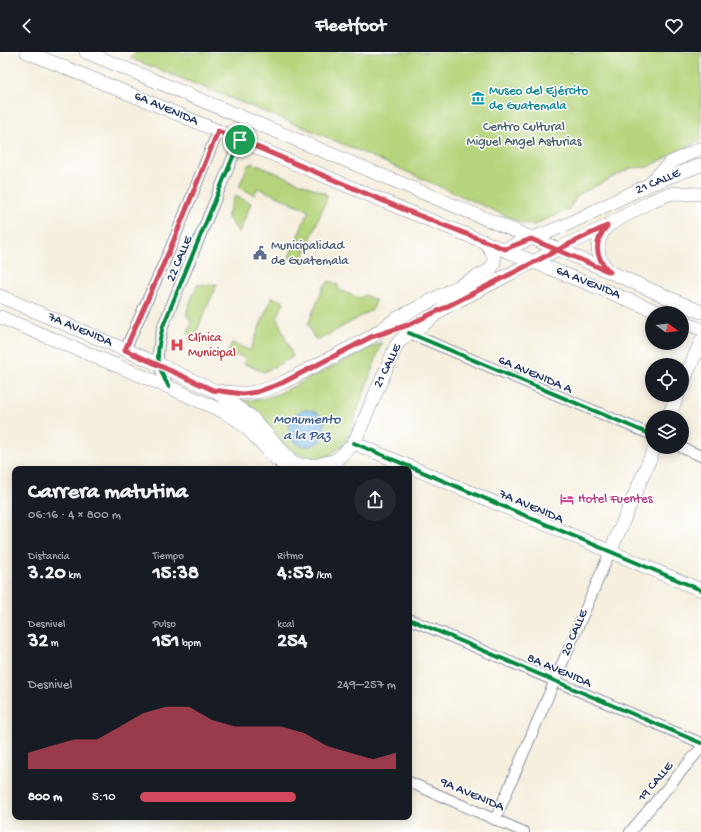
<!DOCTYPE html>
<html lang="es">
<head>
<meta charset="utf-8">
<style>
  body { margin:0; font-family:"Gochi Hand",sans-serif; background:#242831; color:#f1f3f6; height:100vh; display:flex; flex-direction:column; font-size:15px; white-space:nowrap }
  * { box-sizing:border-box; margin:0 }
  p { font-size:13px; color:#9ea1a6 }
  .icon { flex:none; width:22px; height:22px; fill:none; stroke:currentColor; stroke-width:2; stroke-linecap:round; stroke-linejoin:round }
  .map { position:relative; flex:1; overflow:hidden }
  .sheet { position:absolute; left:12px; top:414px; width:400px; height:354px; display:flex; flex-direction:column; background:#171b24; border-radius:8px; box-shadow:0 2px 10px #0003 }
  .sheet>* { flex:none }
  .needle { width:26px; rotate:105deg }
  .tools { position:absolute; left:645px; top:254px; display:grid; gap:8px }
  .tools a { display:grid; place-items:center; width:44px; height:44px; border-radius:50%; background:#171b24; box-shadow:0 2px 10px #0003; font-size:20px }
  .pin { position:absolute; display:grid; place-items:center; width:34px; height:34px; color:#fff; margin:-17px; border:2px solid #fff; border-radius:50%; box-shadow:0 1px 4px #0007 }
  .round { display:grid; place-items:center; flex:none; width:42px; height:42px; border-radius:21px; background:#242831 }
  .overview { display:flex; align-items:center; justify-content:space-between; height:68px; padding:0 16px }
  h1 { font-size:22px; font-weight:800; line-height:30px }
  .figures { display:grid; grid-template-columns:repeat(3,1fr); gap:6px; height:68px; padding:4px 16px }
  .figures div { display:grid; align-content:center }
  .figures b { font-size:20px; font-weight:800 }
  .figures small { font-size:11px; font-weight:400 }
  .figures p { font-size:11px }
  .chart { height:112px; padding:8px 16px }
  .chart p { display:flex; justify-content:space-between }
  .chart svg { width:100%; height:72px; margin-top:4px; fill:#d1495b; opacity:.7 }
  ul { padding:0 16px; list-style:none; font-size:13px }
  li { display:grid; grid-template-columns:64px 48px 1fr; align-items:center; height:30px }
  li i { height:10px; border-radius:5px; background:#d1495b }
  header { display:flex; justify-content:space-between; align-items:center; height:52px; padding:0 16px; background:#171b24; font-size:18px; font-weight:800 }
  .map>svg:first-child { display:block }
  .green { fill:#b6d47b; stroke:#68826c }
  .water { fill:#6fb0e3; stroke:#4570a0 }
  .lines { fill:none; stroke-linecap:round; stroke-linejoin:round }
  .minor-casing { stroke:#888f9e; stroke-width:12 }
  .major-casing { stroke:#888f9e; stroke-width:14 }
  .minor { stroke:#fff; stroke-width:10 }
  .major { stroke:#fff; stroke-width:13 }
  .cycleway-casing { stroke:#fff; stroke-width:6 }
  .cycleway { stroke:#00873e; stroke-width:4 }
  .route-casing { stroke:#fff; stroke-width:8 }
  .route { stroke:#d1495b; stroke-width:5 }
  .labels { text-anchor:middle; dominant-baseline:central; stroke-width:3; stroke-linejoin:round; paint-order:stroke }
  .culture-label { font-size:13px; fill:#0d838f; stroke:#fff; text-anchor:start }
  .street-label { font-size:13px; fill:#1b2f5e; stroke:#fff }
  .park-label { font-size:13px; fill:#4a6167; stroke:#fff }
  .service-label { font-size:13px; fill:#4e5e75; stroke:#fff; text-anchor:start }
  .health-label { font-size:13px; fill:#be3a42; stroke:#fff; text-anchor:start }
  .hotel-label { font-size:13px; fill:#b23c85; stroke:#fff; text-anchor:start }
  .water-label { font-size:14px; font-style:italic; fill:#385c8d; stroke:#fff }
</style>
</head>
<body>
<header><svg class="icon" aria-label="back" viewBox="0 0 24 24"><path d="M15 5l-7 7 7 7"/></svg>Fleetfoot<svg class="icon" aria-label="heart" viewBox="0 0 24 24"><path d="M12 20l-8-8c-3-5 5-10 8-4 3-6 11-1 8 4z"/></svg></header>
<div class="map">
<svg width="701" height="780" viewBox="0 0 701 780">
  <rect width="100%" height="100%" fill="#fff"/>
  <filter id="ink" filterUnits="userSpaceOnUse"><feTurbulence type="fractalNoise" baseFrequency=".025" numOctaves="2"/><feDisplacementMap in="SourceGraphic" scale="8" xChannelSelector="R" yChannelSelector="G"/><feConvolveMatrix kernelMatrix="1 2 1 2 8 2 1 2 1" color-interpolation-filters="sRGB"/></filter>
  <filter id="wash" filterUnits="userSpaceOnUse"><feTurbulence type="fractalNoise" baseFrequency=".012" numOctaves="4" result="noise"/><feDisplacementMap in="SourceGraphic" scale="16" xChannelSelector="R" yChannelSelector="G"/><feGaussianBlur stdDeviation="0.9" result="paint"/><feColorMatrix in="noise" values="0 0 0 0 0 0 0 0 0 0 0 0 0 0 0 0 0 1.4 0 .05"/><feComposite in="paint" operator="in"/></filter>
  <g filter="url(#wash)">
    <rect width="100%" height="100%" fill="#f6efde"/>
    <!-- green -->
    <g class="green">
      <polygon points="136,0 701,0 701,88 648,115 631,116 578,143 569,157 534,173 522,171 387,111 310,78 130,6"/>
      <polygon points="252,111 325,141 327,144 327,146 301,210 289,205 309,158 258,136 254,143 239,135 248,113"/>
      <polygon points="235,144 251,151 239,181 227,164"/>
      <polygon points="329,229 337,232 339,238 360,246 365,243 375,248 375,252 372,258 319,288 314,286 308,272 324,234"/>
      <polygon points="217,232 192,290 188,288 190,283 188,281 192,270 187,264 187,258 197,233"/>
      <polygon points="272,245 284,250 277,266 293,305 264,320 244,312 246,307 236,302 234,307 226,304 232,291 250,298"/>
      <path d="M 382,290 L 349,382 C 336,407 315,413 291,398 L 241,349 L 262,347 L 278,342 Z"/>
    </g>
    <!-- water -->
    <circle class="water" cx="307" cy="376" r="18"/>
  </g>
  <g filter="url(#ink)">
    <g class="lines">
      <!-- minor casing -->
      <g class="minor-casing">
        <g id="minor">
          <polyline points="409,281 652,383"/>
          <polyline points="125,298 171,195 218,79"/>
          <path d="M 169,335 C 155,311 156,301 163,274 L 240,88"/>
          <polyline points="680,395 701,404"/>
          <polyline points="276,407 284,417"/>
          <polyline points="409,567 701,691"/>
          <polyline points="409,730 524,780"/>
          <polyline points="495,768 610,500"/>
          <polyline points="630,780 701,696"/>
        </g>
      </g>
      <!-- major casing -->
      <g class="major-casing">
        <g id="major">
          <polyline points="27,0 147,49 400,156 661,261"/>
          <polyline points="86,0 558,197 701,260"/>
          <polyline points="652,129 670,111 701,96"/>
          <path d="M 607,174 C 595,189 595,206 609,219"/>
          <polyline points="505,197 566,173 648,133 701,113"/>
          <polyline points="0,244 158,312 213,338 250,364 293,411"/>
          <polyline points="0,265 171,336 222,359 236,367 249,378 276,407 302,413 318,413 336,408 343,402 354,391 397,292 404,285 424,272 444,256 558,197 607,174 649,150 666,143 675,141 701,142"/>
          <polyline points="682,270 701,277"/>
          <polyline points="682,333 701,289"/>
          <path d="M 218,339 C 244,343 258,342 282,331 L 371,285 L 396,267 L 488,219 C 500,210 492,198 484,189"/>
          <polyline points="668,365 678,343"/>
          <polyline points="354,391 701,538"/>
          <polyline points="610,500 655,395"/>
        </g>
      </g>
      <!-- minor -->
      <use href="#minor" class="minor"/>
      <!-- major -->
      <use href="#major" class="major"/>
      <!-- cycleway casing -->
      <g class="cycleway-casing">
        <g id="cycleway">
          <polyline points="409,281 652,383"/>
          <path d="M 169,335 C 155,311 156,301 163,274 L 240,88"/>
          <polyline points="354,391 701,538"/>
          <polyline points="409,567 701,691"/>
        </g>
      </g>
      <!-- cycleway -->
      <use href="#cycleway" class="cycleway"/>
    </g>
  </g>
  <g class="lines" filter="url(#ink)">
    <!-- route casing -->
    <g class="route-casing">
      <path id="route" d="M 240,88 L 218,79 L 171,195 L 125,298 L 213,338 L 243,342 L 257,340 L 282,331 L 371,285 L 408,273 L 444,256 L 548,203 C 567,193 587,183 607,174 C 593,190 595,206 610,220 L 531,187 L 505,197 L 400,156 L 240,88"/>
    </g>
    <!-- route -->
    <use href="#route" class="route"/>
  </g>
  <!-- icons -->
  <defs>
    <g id="museum-bare" transform="scale(1.08)"><path d="M0-6L6-3V-2H-6V-3ZM-5-1h2V3h-2ZM-1-1h2V3h-2ZM3-1h2V3H3ZM-6 4H6V6H-6Z" fill="#0f9aa8" stroke="#fff" stroke-width="2.5" paint-order="stroke"/></g>
    <g id="civic-bare" transform="scale(1.08)"><path d="M-.6-6.5H3V-4.5H.6V-3L4-1V1h2V6H-6V1h2V-1L-.6-3ZM-1.2 2.5V6h2.4V2.5Z" fill="#5c6f8a" stroke="#fff" stroke-width="2.5" paint-order="stroke"/></g>
    <g id="hospital-bare" transform="scale(1.08)"><path d="M-5-5h3v3.5h4V-5h3V5h-3V1.5h-4V5h-3Z" fill="#e0444e" stroke="#fff" stroke-width="2.5" paint-order="stroke"/></g>
    <g id="hotel-bare" transform="scale(1.08)"><path d="M-6-4.5h1.5V1H6V5H4.5V3h-9V5H-6ZM-4 0a1.8 1.8 0 1 1 3.6 0ZM.5 0V-2.5h3Q6-2.5 6 0Z" fill="#d1479c" stroke="#fff" stroke-width="2.5" paint-order="stroke"/></g>
  </defs>
  <g fill-rule="evenodd">
    <use href="#museum-bare" x="478" y="46"/>
    <use href="#civic-bare" x="260" y="201"/>
    <use href="#hospital-bare" x="177" y="293"/>
    <use href="#hotel-bare" x="567" y="447"/>
  </g>
  <g class="labels">
    <!-- culture labels -->
    <g class="culture-label">
      <text x="489" y="39">Museo del Ejército<tspan x="489" dy="15">de Guatemala</tspan></text>
    </g>
    <!-- street labels -->
    <g class="street-label">
      <text transform="translate(166 57) rotate(23)">6A AVENIDA</text>
      <text transform="translate(658 130) rotate(-23)">21 CALLE</text>
      <text transform="translate(180 207) rotate(-67)">22 CALLE</text>
      <text transform="translate(588 231) rotate(22)">6A AVENIDA</text>
      <text transform="translate(80 278) rotate(23)">7A AVENIDA</text>
      <text transform="translate(388 314) rotate(-64)">21 CALLE</text>
      <text transform="translate(535 323) rotate(23)">6A AVENIDA A</text>
      <text transform="translate(531 455) rotate(23)">7A AVENIDA</text>
      <text transform="translate(575 581) rotate(-67)">20 CALLE</text>
      <text transform="translate(559 619) rotate(23)">8A AVENIDA</text>
      <text transform="translate(656 730) rotate(-50)">19 CALLE</text>
      <text transform="translate(472 743) rotate(23)">9A AVENIDA</text>
    </g>
    <!-- park labels -->
    <g class="park-label">
      <text x="524" y="75">Centro Cultural<tspan x="524" dy="15">Miguel Angel Asturias</tspan></text>
    </g>
    <!-- service labels -->
    <g class="service-label">
      <text x="271" y="194">Municipalidad<tspan x="271" dy="15">de Guatemala</tspan></text>
    </g>
    <!-- health labels -->
    <g class="health-label">
      <text x="188" y="286">Clínica<tspan x="188" dy="15">Municipal</tspan></text>
    </g>
    <!-- hotel labels -->
    <g class="hotel-label">
      <text x="578" y="447">Hotel Fuentes</text>
    </g>
    <!-- water labels -->
    <g class="water-label">
      <text x="307" y="368">Monumento<tspan x="307" dy="16">a la Paz</tspan></text>
    </g>
  </g>
</svg>
<div class="tools">
<a><svg class="needle" viewBox="-14 -14 28 28"><path d="M0-13l5 13h-10z" fill="#e53935"/><path d="M0 13l5-13h-10z" fill="#9ea1a6"/></svg></a>
<a><svg class="icon" aria-label="locate" viewBox="0 0 24 24"><circle cx="12" cy="12" r="6"/><path d="M12 2v4M12 18v4M2 12h4M18 12h4"/></svg></a>
<a><svg class="icon" aria-label="layers" viewBox="0 0 24 24"><path d="M12 4l9 5-9 5-9-5zM3 14l9 5 9-5"/></svg></a>
</div>
<div class="pin" style="left:240px;top:88px;background:#1e9e55"><svg class="icon" aria-label="arrive" viewBox="0 0 24 24"><path d="M6 21V4h12l-3 4 3 4H6"/></svg></div>
<section class="sheet">
<div class="overview"><div><h1>Carrera matutina</h1><p>06:16 · 4 × 800 m</p></div><a class="round"><svg class="icon" aria-label="share" viewBox="0 0 24 24"><path d="M12 15V3M7 8l5-5 5 5M5 13v7h14v-7"/></svg></a></div>
<div class="figures">
<div><p>Distancia</p><b>3.20<small> km</small></b></div>
<div><p>Tiempo</p><b>15:38</b></div>
<div><p>Ritmo</p><b>4:53<small> /km</small></b></div>
</div>
<div class="figures">
<div><p>Desnivel</p><b>32<small> m</small></b></div>
<div><p>Pulso</p><b>151<small> bpm</small></b></div>
<div><p>kcal</p><b>254</b></div>
</div>
<div class="chart"><p><span>Desnivel</span>249–257 m</p>
<svg viewBox="0 0 160 44" preserveAspectRatio="none"><path d="M0 44V34L10 30L20 26L30 26L40 18L50 10L60 6L70 6L80 14L90 18L100 18L110 18L120 22L130 30L140 34L150 38L160 34V44z"/></svg>
</div>
<ul>
<li><b>800 m</b>5:10<i style="width:61%"></i></li>
</ul>
</section>
</div>
</body>
</html>
